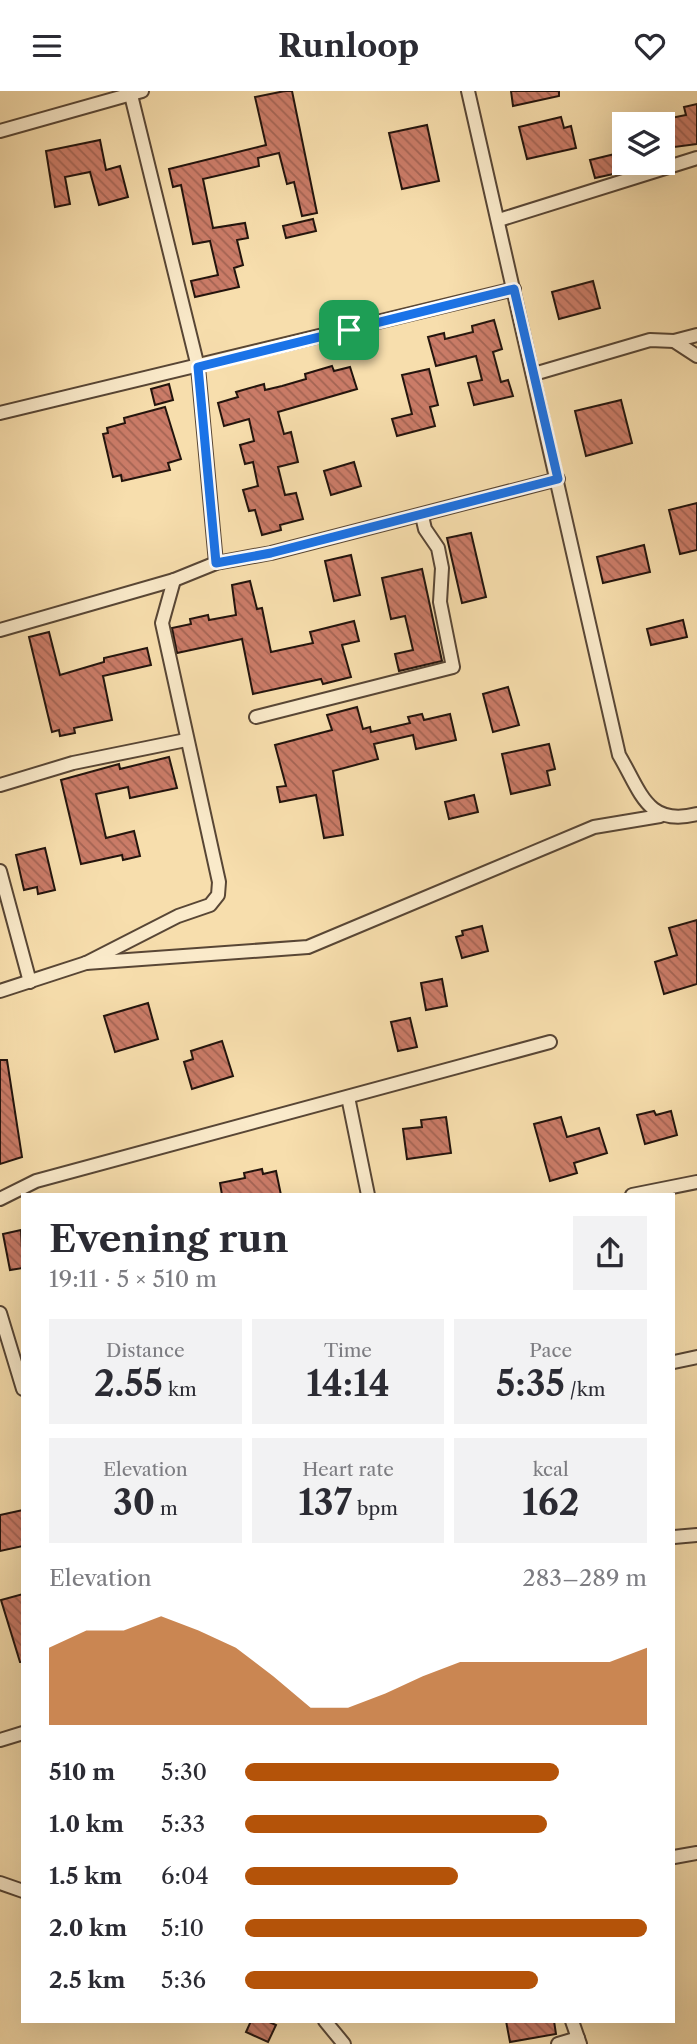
<!DOCTYPE html>
<html lang="en">
<head>
<meta charset="utf-8">
<style>
  body { margin:0; font-family:"Libre Caslon Text",serif; background:#f2f2f3; color:#2b2b33; height:100vh; display:flex; flex-direction:column; font-size:26px; white-space:nowrap }
  * { box-sizing:border-box; margin:0 }
  p { font-size:23px; color:#7c7c81 }
  .icon { flex:none; width:38px; height:38px; fill:none; stroke:currentColor; stroke-width:2; stroke-linecap:round; stroke-linejoin:round }
  .map { position:relative; flex:1; overflow:hidden }
  .side { position:absolute; left:21px; top:1102px; width:654px; height:830px; display:flex; flex-direction:column; background:#fff; border-radius:0px; box-shadow:0 7px 28px #0002 }
  .side>* { flex:none }
  .controls { position:absolute; left:612px; top:21px; display:grid; gap:14px }
  .controls a { display:grid; place-items:center; width:63px; height:63px; border-radius:0px; background:#fff; box-shadow:0 7px 28px #0002; font-size:35px }
  .pin { position:absolute; display:grid; place-items:center; width:60px; height:60px; color:#fff; margin:-30px; border-radius:14px; box-shadow:0 4px 10px #0006 }
  .round { display:grid; place-items:center; flex:none; width:74px; height:74px; border-radius:0px; background:#f2f2f3 }
  .summary { display:flex; align-items:center; justify-content:space-between; height:119px; padding:0 28px }
  h1 { font-size:38px; font-weight:800; line-height:52px }
  .figures { display:grid; grid-template-columns:repeat(3,1fr); gap:10px; height:119px; padding:7px 28px }
  .figures div { display:grid; align-content:center; border-radius:0px; background:#f2f2f3; text-align:center }
  .figures b { font-size:35px; font-weight:800 }
  .figures small { font-size:19px; font-weight:400 }
  .figures p { font-size:19px }
  .chart { height:196px; padding:14px 28px }
  .chart p { display:flex; justify-content:space-between }
  .chart svg { width:100%; height:126px; margin-top:7px; fill:#b45309; opacity:.7 }
  ul { padding:0 28px; list-style:none; font-size:23px }
  li { display:grid; grid-template-columns:112px 84px 1fr; align-items:center; height:52px }
  li i { height:18px; border-radius:9px; background:#b45309 }
  header { display:flex; justify-content:space-between; align-items:center; height:91px; padding:0 28px; background:#fff; font-size:32px; font-weight:800 }
  .map>svg:first-child { display:block }
  .building { fill:url(#building-back-hatch); stroke:#23140d; stroke-width:2 }
  .lines { fill:none; stroke-linecap:round; stroke-linejoin:round }
  .minor-casing { stroke:#584635; stroke-width:16 }
  .minor { stroke:#faeaca; stroke-width:12 }
  .route-casing { stroke:#fff; stroke-width:14 }
  .route { stroke:#1a73e8; stroke-width:9 }
</style>
</head>
<body>
<header><svg class="icon" aria-label="menu" viewBox="0 0 24 24"><path d="M4 6h16M4 12h16M4 18h16"/></svg>Runloop<svg class="icon" aria-label="heart" viewBox="0 0 24 24"><path d="M12 20l-8-8c-3-5 5-10 8-4 3-6 11-1 8 4z"/></svg></header>
<div class="map">
<svg width="697" height="1953" viewBox="0 0 697 1953">
  <defs>
    <pattern id="building-back-hatch" width="6" height="6" patternUnits="userSpaceOnUse" patternTransform="scale(1.75)"><rect width="6" height="6" fill="#cb7c68"/><path d="M-1 5l2 2M0 0l6 6M5-1l2 2" fill="none" stroke="#a46454"/></pattern>
  </defs>
  <rect width="100%" height="100%" fill="#f7dead"/>
  <filter id="stains"><feTurbulence type="fractalNoise" baseFrequency=".00286" numOctaves="4"/><feColorMatrix values="0 0 0 0 .2 0 0 0 0 .09 0 0 0 0 .02 0 0 0 .5 -.17"/></filter>
  <radialGradient id="worn" r=".72"><stop offset=".6" stop-color="#630" stop-opacity="0"/><stop offset="1" stop-color="#630" stop-opacity=".3"/></radialGradient>
  <!-- building -->
  <g class="building">
    <polygon points="285,0 292,0 317,122 302,125 294,91 287,93 279,62 258,67 259,75 203,88 213,137 245,132 248,147 237,149 243,174 234,177 239,196 195,206 191,190 218,184 210,150 193,153 181,94 173,96 169,78 266,54 255,6"/>
    <polygon points="511,0 559,0 559,5 513,15"/>
    <polygon points="697,13 697,53 667,57 661,29 686,24 684,16"/>
    <polygon points="561,26 564,37 571,35 576,57 527,68 519,36"/>
    <polygon points="427,34 439,90 402,98 389,42"/>
    <polygon points="100,49 106,79 120,75 128,106 99,114 90,81 65,86 70,113 55,116 46,60"/>
    <polygon points="623,61 627,80 595,87 590,69"/>
    <polygon points="313,128 316,140 286,147 283,135"/>
    <polygon points="593,190 600,217 559,228 552,201"/>
    <polygon points="494,229 502,258 493,261 501,291 508,289 513,305 474,314 468,292 482,289 476,265 436,275 428,246 444,242 445,248 473,241 472,235"/>
    <polygon points="332,275 334,280 350,276 357,298 278,321 284,343 291,341 298,371 278,376 285,404 296,402 303,428 280,434 281,439 262,444 255,419 249,420 243,399 258,395 253,371 245,373 240,354 254,350 249,328 224,335 218,312 238,306 236,301 264,293 265,299 282,295 306,288 305,283"/>
    <polygon points="429,278 438,314 430,316 435,335 397,345 392,328 412,323 402,284"/>
    <polygon points="169,293 173,309 155,314 151,298"/>
    <polygon points="621,309 632,352 586,365 575,320"/>
    <polygon points="165,316 181,368 168,372 170,379 122,390 121,384 113,386 103,343 108,342 107,337 125,332 124,327"/>
    <polygon points="354,371 361,395 331,404 324,380"/>
    <polygon points="697,412 697,459 680,463 669,419"/>
    <polygon points="471,442 486,506 462,512 447,447"/>
    <polygon points="644,454 650,481 603,492 597,466"/>
    <polygon points="351,464 360,504 334,510 325,470"/>
    <polygon points="422,478 442,570 399,580 395,563 413,559 405,525 391,528 382,487"/>
    <polygon points="250,490 257,518 262,517 271,561 313,552 310,541 354,530 359,550 342,554 351,586 323,593 321,588 253,603 242,548 177,562 172,537 191,533 190,528 208,524 209,529 236,524 232,494"/>
    <polygon points="683,529 687,546 651,554 647,538"/>
    <polygon points="49,541 60,584 104,571 104,567 147,557 151,574 103,585 112,629 74,637 75,642 60,645 59,639 52,641 29,546"/>
    <polygon points="508,596 519,634 493,641 483,603"/>
    <polygon points="357,616 363,638 370,636 371,641 410,632 408,626 422,623 424,629 450,623 456,649 416,658 413,644 374,653 378,668 333,680 343,744 324,747 316,704 280,711 277,696 286,695 275,654 332,639 327,624"/>
    <polygon points="549,653 555,678 547,680 550,694 511,703 502,663"/>
    <polygon points="169,666 177,697 130,707 128,696 96,703 106,747 134,740 140,765 123,769 122,764 81,773 61,689 119,673 120,678"/>
    <polygon points="474,704 478,721 449,728 445,711"/>
    <polygon points="45,757 55,799 38,803 37,796 24,799 16,764"/>
    <polygon points="697,829 697,893 664,903 655,871 677,864 669,837"/>
    <polygon points="482,835 488,860 462,867 456,846 463,844 462,840"/>
    <polygon points="442,888 447,915 426,919 421,892"/>
    <polygon points="148,912 158,948 115,961 104,925"/>
    <polygon points="410,927 417,956 398,960 391,931"/>
    <polygon points="222,950 233,985 192,998 184,971 193,968 191,960"/>
    <polygon points="0,969 7,969 22,1066 0,1073"/>
    <polygon points="654,1020 656,1024 671,1020 677,1044 645,1053 637,1024"/>
    <polygon points="446,1026 451,1062 407,1068 403,1038 422,1036 421,1029"/>
    <polygon points="561,1026 567,1046 599,1037 607,1062 574,1072 577,1082 550,1090 534,1033"/>
    <polygon points="262,1078 263,1083 276,1080 281,1104 222,1104 220,1092 245,1087 244,1082"/>
    <polygon points="21,1139 23,1177 10,1179 3,1143"/>
    <polygon points="23,1419 23,1455 0,1460 0,1424"/>
    <polygon points="23,1503 23,1571 20,1571 1,1509"/>
    <polygon points="251,1930 267,1930 276,1934 268,1951 246,1941"/>
    <polygon points="506,1930 554,1930 556,1943 510,1951"/>
  </g>
  <g class="lines">
    <!-- minor casing -->
    <g class="minor-casing">
      <g id="minor">
        <polyline points="130,0 198,276 216,472"/>
        <path d="M 468,0 L 619,664 C 641,701 647,736 697,723"/>
        <polyline points="0,40 142,0"/>
        <polyline points="499,129 697,67"/>
        <polyline points="674,250 697,265"/>
        <polyline points="534,283 650,249 674,250 697,244"/>
        <polyline points="0,322 514,198"/>
        <polyline points="0,539 174,489 216,472 271,462 558,388"/>
        <polyline points="256,626 453,576 440,511 442,477 438,457 425,438 422,425"/>
        <polyline points="0,694 73,672 186,649"/>
        <polyline points="0,780 30,891"/>
        <polyline points="86,872 308,856 594,736 660,725"/>
        <polyline points="0,900 86,872 178,825 210,814 218,804 219,791 162,532 174,489"/>
        <polyline points="348,1006 368,1104"/>
        <polyline points="632,1104 697,1091"/>
        <polyline points="0,1108 36,1090 550,951"/>
        <polyline points="0,1222 23,1298"/>
        <polyline points="674,1271 697,1266"/>
        <polyline points="674,1446 697,1444"/>
        <polyline points="0,1649 23,1642"/>
        <polyline points="674,1766 697,1762"/>
        <polyline points="0,1792 23,1800"/>
        <polyline points="325,1930 344,1953"/>
        <polyline points="572,1930 580,1953"/>
        <polyline points="558,1953 578,1947"/>
      </g>
    </g>
    <!-- minor -->
    <use href="#minor" class="minor"/>
  </g>
  <g class="lines">
    <!-- route casing -->
    <g class="route-casing">
      <polygon id="route" points="514,198 558,388 271,462 216,472 198,276"/>
    </g>
    <!-- route -->
    <use href="#route" class="route"/>
  </g>
  <rect width="100%" height="100%" filter="url(#stains)"/>
  <rect width="100%" height="100%" fill="url(#worn)"/>
</svg>
<div class="controls">
<a><svg class="icon" aria-label="layers" viewBox="0 0 24 24"><path d="M12 4l9 5-9 5-9-5zM3 14l9 5 9-5"/></svg></a>
</div>
<div class="pin" style="left:349px;top:239px;background:#1e9e55"><svg class="icon" aria-label="arrive" viewBox="0 0 24 24"><path d="M6 21V4h12l-3 4 3 4H6"/></svg></div>
<section class="side">
<div class="summary"><div><h1>Evening run</h1><p>19:11 · 5 × 510 m</p></div><a class="round"><svg class="icon" aria-label="share" viewBox="0 0 24 24"><path d="M12 15V3M7 8l5-5 5 5M5 13v7h14v-7"/></svg></a></div>
<div class="figures">
<div><p>Distance</p><b>2.55<small> km</small></b></div>
<div><p>Time</p><b>14:14</b></div>
<div><p>Pace</p><b>5:35<small> /km</small></b></div>
</div>
<div class="figures">
<div><p>Elevation</p><b>30<small> m</small></b></div>
<div><p>Heart rate</p><b>137<small> bpm</small></b></div>
<div><p>kcal</p><b>162</b></div>
</div>
<div class="chart"><p><span>Elevation</span>283–289 m</p>
<svg viewBox="0 0 160 44" preserveAspectRatio="none"><path d="M0 44V17L10 11L20 11L30 6L40 11L50 17L60 27L70 38L80 38L90 33L100 27L110 22L120 22L130 22L140 22L150 22L160 17V44z"/></svg>
</div>
<ul>
<li><b>510 m</b>5:30<i style="width:78%"></i></li>
<li><b>1.0 km</b>5:33<i style="width:75%"></i></li>
<li><b>1.5 km</b>6:04<i style="width:53%"></i></li>
<li><b>2.0 km</b>5:10<i style="width:100%"></i></li>
<li><b>2.5 km</b>5:36<i style="width:73%"></i></li>
</ul>
</section>
</div>
</body>
</html>
